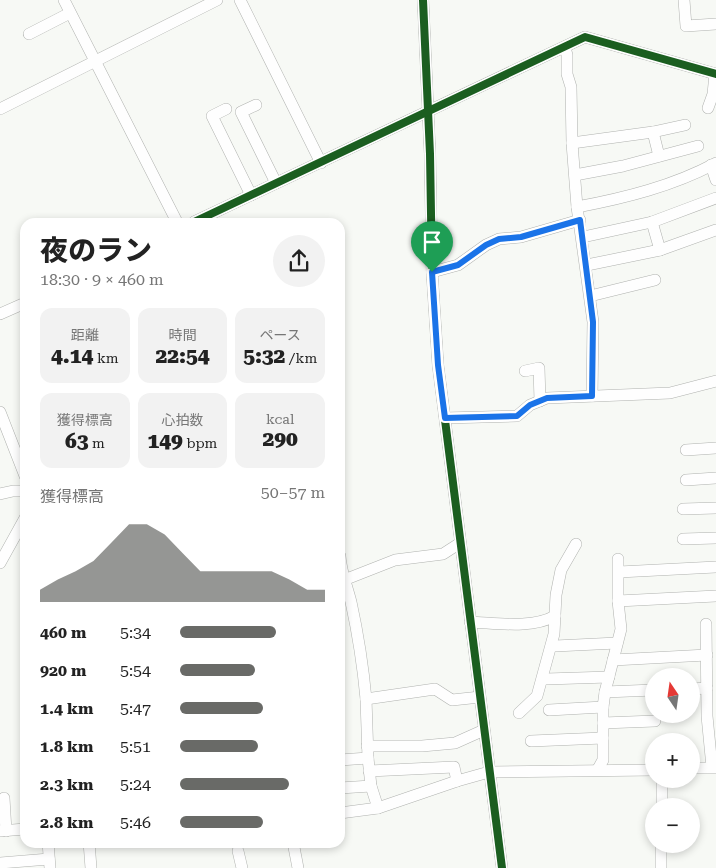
<!DOCTYPE html>
<html lang="ja">
<head>
<meta charset="utf-8">
<style>
  body { margin:0; font-family:"Roboto Serif","Noto Sans JP",serif; background:#f2f2f2; color:#222; height:100vh; display:flex; flex-direction:column; font-size:19px; white-space:nowrap }
  * { box-sizing:border-box; margin:0 }
  p { font-size:16px; color:#767676 }
  .icon { flex:none; width:28px; height:28px; fill:none; stroke:currentColor; stroke-width:2; stroke-linecap:round; stroke-linejoin:round }
  .map { position:relative; flex:1; overflow:hidden }
  .panel { position:absolute; left:20px; top:218px; width:325px; height:630px; display:flex; flex-direction:column; background:#fff; border-radius:15px; box-shadow:0 2px 8px #0003 }
  .panel>* { flex:none }
  .needle { width:32px; rotate:347deg }
  .buttons { position:absolute; left:645px; top:668px; display:grid; gap:10px }
  .buttons a { display:grid; place-items:center; width:55px; height:55px; border-radius:50%; background:#fff; box-shadow:0 2px 8px #0003; font-size:25px }
  .pin { position:absolute; display:grid; place-items:center; width:42px; height:42px; color:#fff; margin:-51px -21px; border-radius:50% 50% 50% 0; rotate:-45deg; box-shadow:0 0 5px #0007 }
  .pin .icon { rotate:45deg }
  .round { display:grid; place-items:center; flex:none; width:52px; height:52px; border-radius:26px; background:#f2f2f2 }
  .overview { display:flex; align-items:center; justify-content:space-between; height:85px; padding:0 20px }
  h1 { font-size:28px; font-weight:800; line-height:38px }
  .stats { display:grid; grid-template-columns:repeat(3,1fr); gap:8px; height:85px; padding:5px 20px }
  .stats div { display:grid; align-content:center; border-radius:12px; background:#f2f2f2; text-align:center }
  .stats b { font-size:21px; font-weight:800 }
  .stats small { font-size:14px; font-weight:400 }
  .stats p { font-size:14px }
  .chart { height:140px; padding:10px 20px }
  .chart p { display:flex; justify-content:space-between }
  .chart svg { width:100%; height:90px; margin-top:5px; fill:#696a67; opacity:.7 }
  ul { padding:0 20px; list-style:none; font-size:16px }
  li { display:grid; grid-template-columns:80px 60px 1fr; align-items:center; height:38px }
  li i { height:12px; border-radius:6px; background:#696a67 }
  .map>svg:first-child { display:block }
  .lines { fill:none; stroke-linecap:round; stroke-linejoin:round }
  .minor-casing { stroke:#b0b2af; stroke-width:12 }
  .minor { stroke:#fefefe; stroke-width:11 }
  .cycleway-casing { stroke:#fff; stroke-width:11 }
  .cycleway { stroke:#1b5e20; stroke-width:8 }
  .route-casing { stroke:#fff; stroke-width:10 }
  .route { stroke:#1a73e8; stroke-width:6 }
</style>
</head>
<body>
<div class="map">
<svg width="716" height="868" viewBox="0 0 716 868">
  <rect width="100%" height="100%" fill="#f7f9f5"/>
  <g class="lines">
    <!-- minor casing -->
    <g class="minor-casing">
      <g id="minor">
        <polyline points="64,0 177,222"/>
        <polyline points="240,0 321,163"/>
        <polyline points="423,0 430,154 432,272 438,365 502,868"/>
        <polyline points="684,0 686,26 716,24"/>
        <polyline points="29,34 70,13"/>
        <polyline points="565,48 567,55 567,74 571,87 572,143 577,207 593,322 592,396"/>
        <polyline points="256,105 241,112 276,183"/>
        <polyline points="708,108 713,94 715,74"/>
        <polyline points="0,109 217,0"/>
        <polyline points="226,109 212,116 251,195"/>
        <polyline points="653,132 659,156"/>
        <polyline points="572,143 653,132 685,125"/>
        <polyline points="711,165 716,180"/>
        <polyline points="575,175 623,166 698,146"/>
        <path d="M 577,207 C 625,198 673,186 716,163"/>
        <polyline points="194,222 585,37 716,74"/>
        <polyline points="652,222 660,250"/>
        <polyline points="583,237 652,222 716,198"/>
        <polyline points="587,265 660,250 716,230"/>
        <polyline points="432,272 458,265 486,245 499,239 521,237 580,220"/>
        <polyline points="590,296 655,280"/>
        <polyline points="0,314 25,303"/>
        <polyline points="525,371 539,368 540,401"/>
        <polyline points="0,412 25,476"/>
        <polyline points="445,418 517,416 530,405 547,398 670,393 716,381"/>
        <polyline points="686,450 716,448"/>
        <polyline points="686,480 716,478"/>
        <polyline points="0,494 13,491 25,491"/>
        <polyline points="683,509 716,508"/>
        <polyline points="683,539 716,538"/>
        <path d="M 340,556 C 341,572 347,586 351,602 C 358,634 363,666 366,699 L 435,689 L 452,700 L 480,697"/>
        <polyline points="0,563 25,518"/>
        <polyline points="619,572 716,567"/>
        <polyline points="340,579 344,580 395,560 443,554 460,543"/>
        <polyline points="618,601 716,596"/>
        <path d="M 470,622 C 497,623 531,629 555,616"/>
        <polyline points="706,624 707,716 712,767"/>
        <polyline points="555,646 617,643"/>
        <polyline points="613,660 707,655"/>
        <polyline points="546,679 609,677"/>
        <polyline points="691,689 707,688"/>
        <polyline points="605,692 654,690"/>
        <polyline points="366,699 368,758 371,786 378,808"/>
        <polyline points="549,710 603,707"/>
        <polyline points="519,713 537,696 554,634 556,595 561,570 576,544"/>
        <polyline points="603,723 655,721"/>
        <polyline points="531,741 603,738"/>
        <polyline points="367,746 422,746 455,743 484,730"/>
        <polyline points="340,760 368,758"/>
        <polyline points="691,768 716,768"/>
        <polyline points="598,769 603,760 603,707 605,692 621,629 618,601 618,559"/>
        <polyline points="369,771 454,767 457,781"/>
        <polyline points="662,779 662,806"/>
        <polyline points="340,788 371,786"/>
        <polyline points="4,798 6,831"/>
        <polyline points="340,813 378,808 457,781 489,772 654,770"/>
        <polyline points="0,831 25,829"/>
        <polyline points="48,842 50,868"/>
        <polyline points="89,842 91,868"/>
        <polyline points="293,842 298,868"/>
        <polyline points="238,851 242,868"/>
        <polyline points="0,863 49,859"/>
        <polyline points="661,868 661,844"/>
      </g>
    </g>
    <!-- minor -->
    <use href="#minor" class="minor"/>
    <!-- cycleway casing -->
    <g class="cycleway-casing">
      <g id="cycleway">
        <polyline points="423,0 430,154 432,272 438,365 502,868"/>
        <polyline points="194,222 585,37 716,74"/>
      </g>
    </g>
    <!-- cycleway -->
    <use href="#cycleway" class="cycleway"/>
  </g>
  <g class="lines">
    <!-- route casing -->
    <g class="route-casing">
      <polygon id="route" points="580,220 593,322 592,396 547,398 530,405 517,416 445,418 438,365 432,272 458,265 486,245 499,239 521,237"/>
    </g>
    <!-- route -->
    <use href="#route" class="route"/>
  </g>
</svg>
<div class="buttons">
<a><svg class="needle" viewBox="-14 -14 28 28"><path d="M0-13l5 13h-10z" fill="#e53935"/><path d="M0 13l5-13h-10z" fill="#767676"/></svg></a>
<a>+</a>
<a>−</a>
</div>
<div class="pin" style="left:432px;top:272px;background:#1e9e55"><svg class="icon" aria-label="arrive" viewBox="0 0 24 24"><path d="M6 21V4h12l-3 4 3 4H6"/></svg></div>
<section class="panel">
<div class="overview"><div><h1>夜のラン</h1><p>18:30 · 9 × 460 m</p></div><a class="round"><svg class="icon" aria-label="share" viewBox="0 0 24 24"><path d="M12 15V3M7 8l5-5 5 5M5 13v7h14v-7"/></svg></a></div>
<div class="stats">
<div><p>距離</p><b>4.14<small> km</small></b></div>
<div><p>時間</p><b>22:54</b></div>
<div><p>ペース</p><b>5:32<small> /km</small></b></div>
</div>
<div class="stats">
<div><p>獲得標高</p><b>63<small> m</small></b></div>
<div><p>心拍数</p><b>149<small> bpm</small></b></div>
<div><p>kcal</p><b>290</b></div>
</div>
<div class="chart"><p><span>獲得標高</span>50–57 m</p>
<svg viewBox="0 0 160 44" preserveAspectRatio="none"><path d="M0 44V38L10 33L20 29L30 24L40 15L50 6L60 6L70 11L80 20L90 29L100 29L110 29L120 29L130 29L140 33L150 38L160 38V44z"/></svg>
</div>
<ul>
<li><b>460 m</b>5:34<i style="width:66%"></i></li>
<li><b>920 m</b>5:54<i style="width:52%"></i></li>
<li><b>1.4 km</b>5:47<i style="width:57%"></i></li>
<li><b>1.8 km</b>5:51<i style="width:54%"></i></li>
<li><b>2.3 km</b>5:24<i style="width:75%"></i></li>
<li><b>2.8 km</b>5:46<i style="width:57%"></i></li>
</ul>
</section>
</div>
</body>
</html>
